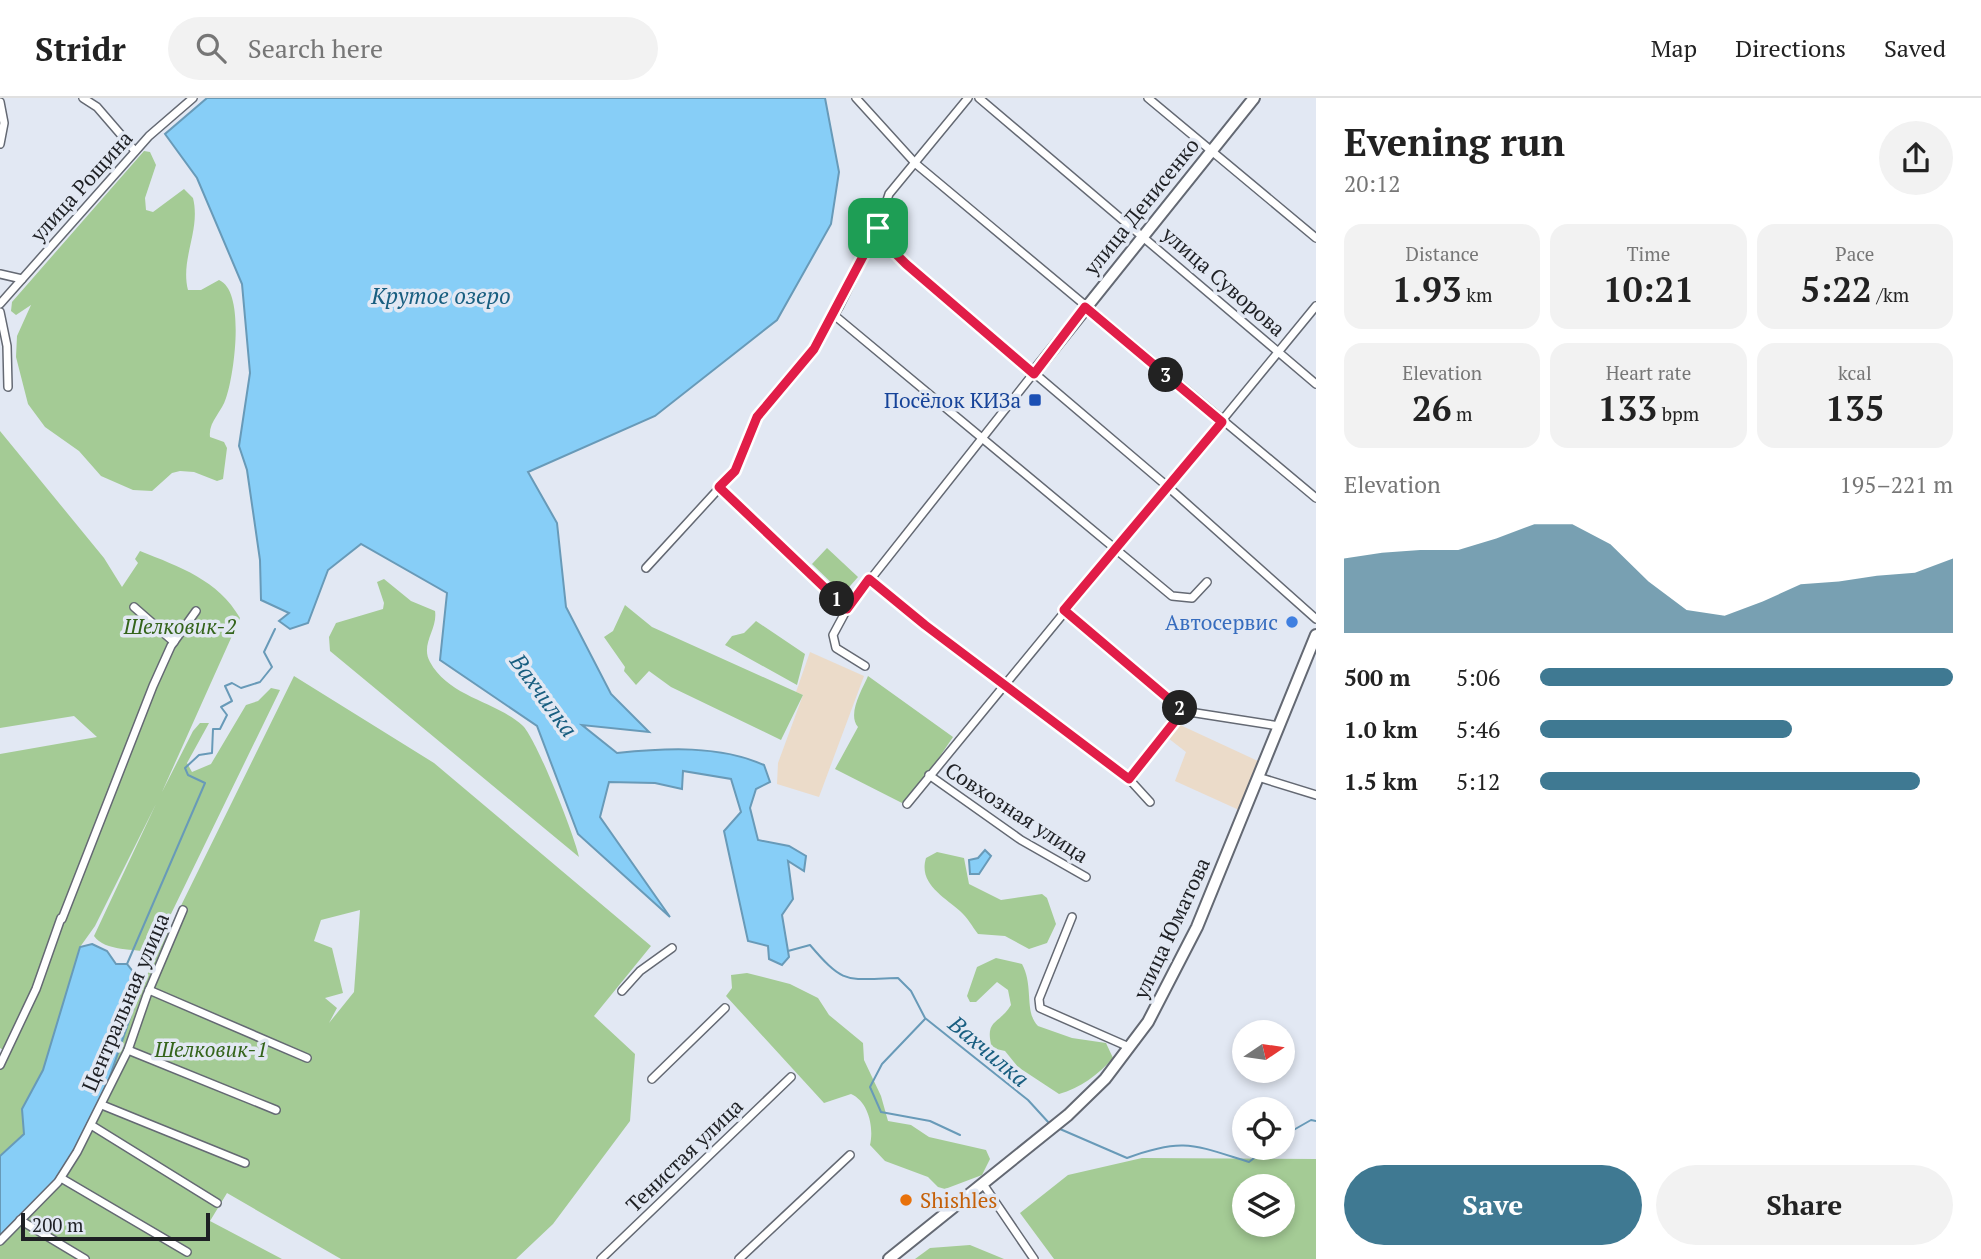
<!DOCTYPE html>
<html lang="en">
<head>
<meta charset="utf-8">
<style>
  body { margin:0; font-family:"PT Serif",serif; background:#f2f2f2; color:#222; height:100vh; display:flex; flex-direction:column; font-size:26px; white-space:nowrap }
  * { box-sizing:border-box; margin:0 }
  p { font-size:23px; color:#767676 }
  .icon { flex:none; width:38px; height:38px; fill:none; stroke:currentColor; stroke-width:2; stroke-linecap:round; stroke-linejoin:round }
  .map { position:relative; flex:1; overflow:hidden }
  .panel { display:flex; flex-direction:column; background:#fff; width:665px }
  .panel>* { flex:none }
  .needle { width:46px; rotate:77deg }
  .tools { position:absolute; left:1232px; top:922px; display:grid; gap:14px }
  .tools a { display:grid; place-items:center; width:63px; height:63px; border-radius:50%; background:#fff; box-shadow:0 4px 10px #0003; font-size:35px }
  .scale { position:absolute; left:21px; bottom:18px; width:189px; box-sizing:border-box; padding-left:7px; border:4px solid #1e2024; border-top:0; font-size:19px; line-height:24px; white-space:nowrap; color:#1e2024; -webkit-text-stroke:5px #e2e8f3; paint-order:stroke }
  .pin { position:absolute; display:grid; place-items:center; width:60px; height:60px; color:#fff; margin:-30px; border-radius:14px; box-shadow:0 4px 10px #0006 }
  .km { position:absolute; width:35px; height:35px; margin:-18px; border-radius:50%; background:#222; color:#fff; font-size:19px; line-height:35px; text-align:center }
  .round { display:grid; place-items:center; flex:none; width:74px; height:74px; border-radius:37px; background:#f2f2f2 }
  .overview { display:flex; align-items:center; justify-content:space-between; height:119px; padding:0 28px }
  h1 { font-size:38px; font-weight:800; line-height:52px }
  .figures { display:grid; grid-template-columns:repeat(3,1fr); gap:10px; height:119px; padding:7px 28px }
  .figures div { display:grid; align-content:center; border-radius:18px; background:#f2f2f2; text-align:center }
  .figures b { font-size:35px; font-weight:800 }
  .figures small { font-size:19px; font-weight:400 }
  .figures p { font-size:19px }
  .chart { height:196px; padding:14px 28px }
  .chart p { display:flex; justify-content:space-between }
  .chart svg { width:100%; height:126px; margin-top:7px; fill:#3f7992; opacity:.7 }
  .action { display:flex; gap:14px; margin-top:auto; padding:14px 28px }
  .action a { flex:1; height:80px; border-radius:42px; background:#3f7992; color:#fff; font-size:28px; font-weight:800; line-height:80px; text-align:center }
  .action a+a { background:#f2f2f2; color:#222 }
  ul { padding:0 28px; list-style:none; font-size:23px }
  li { display:grid; grid-template-columns:112px 84px 1fr; align-items:center; height:52px }
  li i { height:18px; border-radius:9px; background:#3f7992 }
  header { display:flex; align-items:center; gap:42px; box-sizing:border-box; height:98px; padding:0 35px; background:#fff; border-bottom:2px solid #e0e0e0 }
  header strong { font-size:33px }
  nav { display:flex; gap:38px; margin-inline-start:auto; font-size:24px }
  .search { width:490px; height:63px; background:#f2f2f2; display:flex; align-items:center; gap:18px; box-sizing:border-box; padding:0 24px; border-radius:38px; color:#767676; font-size:26px }
  main { display:flex; flex:1; min-height:0 }
  .map>svg:first-child { display:block }
  .industrial { fill:#ebdbc9 }
  .green { fill:#a4cb95; fill-rule:evenodd }
  .water { fill:#87cef7; stroke:#689ab8; stroke-width:2 }
  .lines { fill:none; stroke-linecap:round; stroke-linejoin:round }
  .stream { stroke:#689ab8; stroke-width:2 }
  .street-casing { stroke:#646973; stroke-width:10 }
  .secondary-casing { stroke:#646973; stroke-width:14 }
  .street { stroke:#fff; stroke-width:7 }
  .secondary { stroke:#fff; stroke-width:10 }
  .route-casing { stroke:#fff; stroke-width:14 }
  .route { stroke:#e11d48; stroke-width:9 }
  .transit-dot { fill:#1a4fb4; stroke:#e2e8f3; stroke-width:2.5 }
  .shop-dot { fill:#3f7fe0; stroke:#e2e8f3; stroke-width:2.5 }
  .food-dot { fill:#e8710a; stroke:#e2e8f3; stroke-width:2.5 }
  .labels { text-anchor:middle; dominant-baseline:central; stroke-width:7; stroke-linejoin:round; paint-order:stroke }
  .street-label { font-size:21px; fill:#1e2024; stroke:#e2e8f3 }
  .transit-label { font-size:21px; fill:#164399; stroke:#e2e8f3; text-anchor:end }
  .shop-label { font-size:21px; fill:#366cbe; stroke:#e2e8f3; text-anchor:end }
  .park-label { font-size:21px; font-style:italic; fill:#34641b; stroke:#e2e8f3 }
  .food-label { font-size:21px; fill:#c56008; stroke:#e2e8f3; text-anchor:start }
  .water-label { font-size:23px; font-style:italic; fill:#185e80; stroke:#e2e8f3 }
</style>
</head>
<body>
<header>
<strong>Stridr</strong>
<div class="search"><svg class="icon" aria-label="search" viewBox="0 0 24 24"><circle cx="10" cy="10" r="6"/><path d="M15 15l6 6"/></svg>Search here</div>
<nav><a>Map</a><a>Directions</a><a>Saved</a></nav>
</header>
<main>
<div class="map">
<svg width="1316" height="1161" viewBox="0 0 1316 1161">
  <rect width="100%" height="100%" fill="#e2e8f3"/>
  <!-- industrial -->
  <g class="industrial">
    <polygon points="810,554 864,578 819,699 777,686 778,665 803,597 796,594"/>
    <polygon points="1178,626 1258,663 1239,712 1175,683 1186,654 1168,640"/>
  </g>
  <!-- green -->
  <g class="green">
    <path d="M 144,53 L 150,54 L 156,67 L 145,100 L 146,112 L 153,114 L 184,91 L 193,100 C 201,132 180,161 188,192 L 201,192 L 219,182 C 246,193 234,278 226,300 C 222,314 208,324 210,339 L 224,344 L 227,350 L 223,381 L 217,383 L 194,374 L 180,373 L 172,375 L 152,393 L 133,392 L 101,378 L 79,353 L 45,329 L 28,306 L 16,259 L 17,238 L 31,207 L 16,217 L 11,213 L 12,204 Z"/>
    <path d="M 0,333 L 104,460 L 122,489 L 138,465 L 135,461 L 140,453 C 180,469 218,482 240,520 L 162,694 L 193,633 L 200,625 L 209,625 L 187,665 L 192,674 L 211,666 L 246,607 L 258,603 L 271,590 L 280,592 L 152,855 C 135,850 105,854 94,838 L 156,706 L 95,828 L 80,849 L 43,972 L 22,1011 L 24,1036 L 0,1058 L 0,963 L 6,954 L 0,950 L 0,656 L 97,639 L 74,618 L 0,630 Z"/>
    <polygon points="827,450 858,479 843,496 812,466"/>
    <path d="M 384,481 L 411,503 L 435,513 C 438,531 420,546 430,564 C 449,599 495,603 522,627 C 536,639 575,739 579,759 L 330,553 L 329,539 L 336,525 L 383,511 L 384,505 L 377,484 Z"/>
    <polygon points="625,507 652,529 803,597 781,642 671,589 649,573 636,587 624,573 625,569 604,539 613,533"/>
    <polygon points="756,523 805,556 797,587 725,547 732,538 744,535"/>
    <path d="M 294,578 L 434,665 L 651,848 L 594,918 L 635,956 L 630,1023 L 553,1126 L 516,1161 L 341,1161 L 227,1095 L 210,1123 L 282,1161 L 0,1161 L 0,1138 L 99,1010 L 140,891 ZM 360,812 L 354,894 L 329,925 L 337,910 L 325,900 L 343,895 L 332,850 L 314,843 L 321,822 Z"/>
    <path d="M 868,578 L 953,639 L 930,673 L 902,705 L 835,671 L 858,629 C 847,616 862,592 868,578 Z"/>
    <path d="M 937,754 L 964,760 L 969,786 L 1001,802 L 1042,796 L 1047,800 L 1056,826 L 1047,845 L 1029,851 L 1005,838 L 978,836 C 972,828 967,819 960,813 C 945,799 918,786 926,760 Z"/>
    <path d="M 996,860 L 1022,866 C 1034,888 1024,914 1038,928 L 1072,940 L 1106,945 L 1113,960 C 1098,977 1080,990 1059,996 L 1018,969 L 1005,953 L 992,950 C 984,921 999,927 1011,907 L 1008,892 L 997,884 L 976,904 L 970,904 L 967,898 L 977,869 Z"/>
    <path d="M 747,875 L 790,886 L 818,900 L 829,917 L 863,945 L 864,962 L 881,998 L 888,1023 L 911,1027 L 929,1039 L 986,1052 L 990,1061 L 982,1077 L 945,1091 L 938,1089 L 928,1079 L 885,1063 L 870,1047 C 874,1030 869,1004 851,996 L 824,1005 L 726,898 L 732,890 L 731,877 Z"/>
    <path d="M 1142,1060 L 1316,1061 L 1316,1161 L 1054,1161 L 1020,1115 L 1068,1077 ZM 1244,1088 L 1283,1088 L 1283,1127 L 1244,1127 Z"/>
    <polygon points="970,1147 1004,1161 915,1161 930,1150"/>
  </g>
  <!-- water -->
  <g class="water">
    <path d="M 207,0 L 825,0 L 839,74 L 831,126 L 777,222 L 655,318 L 528,374 L 557,425 L 566,509 L 611,596 L 649,634 L 582,627 L 617,655 C 666,650 719,647 764,667 L 770,684 L 756,691 L 750,710 L 758,742 L 789,748 L 806,758 L 804,773 L 788,763 L 793,801 L 782,817 L 789,859 L 782,867 L 769,861 L 768,848 L 748,843 L 724,733 L 741,714 L 731,681 L 683,673 L 682,691 L 655,685 L 609,684 L 600,719 L 670,819 L 578,736 L 537,628 L 440,562 L 447,495 L 361,446 L 328,472 L 308,525 L 290,531 L 279,523 L 289,515 L 261,502 L 260,462 L 247,372 L 239,348 L 250,275 L 242,186 L 197,80 L 165,36 Z"/>
    <polygon points="985,752 991,758 979,776 970,776 969,762 978,760"/>
    <polygon points="92,846 107,853 116,866 127,866 138,880 140,891 99,1010 55,1084 0,1138 0,1058 24,1036 22,1011 43,972 80,849"/>
  </g>
  <g class="lines">
    <!-- stream -->
    <g class="stream">
      <path d="M 788,853 L 810,847 C 845,888 846,881 898,880 L 911,893 L 925,920 L 1028,1002 L 1049,1025"/>
      <polyline points="127,866 205,685 188,677 185,670 199,657 212,655 213,631 220,631 227,617 221,609 232,603 225,588 232,585 241,590 260,584 272,569 264,554 275,531"/>
      <polyline points="925,921 882,966 870,989 881,1014 930,1023 960,1037"/>
      <path d="M 1060,1031 L 1127,1060 C 1183,1039 1194,1047 1249,1064 L 1267,1050"/>
      <polyline points="1283,1038 1311,1022 1316,1023"/>
    </g>
    <!-- street casing -->
    <g class="street-casing">
      <g id="street">
        <polyline points="83,0 97,9 135,53"/>
        <polyline points="856,0 916,66 1316,400"/>
        <polyline points="979,0 1316,286"/>
        <polyline points="1148,0 1316,140"/>
        <polyline points="0,46 4,25 0,4"/>
        <polyline points="878,130 887,147 906,166 1167,388 1316,521"/>
        <polyline points="0,176 22,181"/>
        <polyline points="0,206 149,38 193,0"/>
        <polyline points="0,214 7,248 8,289"/>
        <polyline points="834,217 1172,498 1192,500 1207,484"/>
        <polyline points="719,389 847,511"/>
        <polyline points="646,470 735,373 757,319 814,251 839,209 878,130 889,96 968,0"/>
        <polyline points="869,481 925,527 1129,681 1183,613"/>
        <polyline points="134,509 174,544"/>
        <polyline points="1064,512 1183,613 1279,628"/>
        <polyline points="865,568 836,550 833,537 847,511 1033,276"/>
        <polyline points="929,677 1021,742 1086,779"/>
        <polyline points="1258,679 1316,697"/>
        <polyline points="1129,681 1150,704"/>
        <polyline points="907,706 1316,208"/>
        <polyline points="1072,819 1039,901 1040,910 1129,949"/>
        <polyline points="62,821 153,588 171,548 196,513"/>
        <polyline points="149,892 307,960"/>
        <polyline points="622,893 640,873 672,850"/>
        <polyline points="128,952 276,1012"/>
        <polyline points="0,967 36,891 61,820"/>
        <polyline points="652,981 725,910"/>
        <polyline points="102,1007 245,1065"/>
        <polyline points="91,1027 217,1105"/>
        <polyline points="61,1080 187,1154"/>
        <polyline points="983,1086 1034,1161"/>
        <polyline points="20,1122 85,1161"/>
        <polyline points="0,1143 58,1084 77,1054 128,952 147,897 183,812"/>
        <polyline points="601,1161 791,979"/>
        <polyline points="739,1161 850,1057"/>
      </g>
    </g>
    <!-- secondary casing -->
    <g class="secondary-casing">
      <g id="secondary">
        <polyline points="1033,276 1254,0"/>
        <polyline points="889,1161 1068,1017 1105,981 1148,924 1197,829 1316,537"/>
      </g>
    </g>
    <!-- street -->
    <use href="#street" class="street"/>
    <!-- secondary -->
    <use href="#secondary" class="secondary"/>
  </g>
  <g class="lines">
    <!-- route casing -->
    <g class="route-casing">
      <polygon id="route" points="878,130 887,147 906,166 1034,276 1085,209 1222,324 1064,512 1183,613 1129,681 925,527 869,481 847,511 719,389 735,373 757,319 814,251"/>
    </g>
    <!-- route -->
    <use href="#route" class="route"/>
  </g>
  <!-- markers -->
  <rect class="transit-dot" x="1028" y="295" width="14" height="14" rx="3.5"/>
  <circle class="shop-dot" cx="1292" cy="524" r="7"/>
  <circle class="food-dot" cx="906" cy="1102" r="7"/>
  <g class="labels">
    <!-- street labels -->
    <g class="street-label">
      <text transform="translate(81 88) rotate(-48)">улица Рощина</text>
      <text transform="translate(1141 108) rotate(-51)">улица Денисенко</text>
      <text transform="translate(1224 183) rotate(41)">улица Суворова</text>
      <text transform="translate(1017 714) rotate(33)">Совхозная улица</text>
      <text transform="translate(1171 830) rotate(-65)">улица Юматова</text>
      <text transform="translate(125 904) rotate(-67)">Центральная улица</text>
      <text transform="translate(684 1057) rotate(-44)">Тенистая улица</text>
    </g>
    <!-- transit labels -->
    <g class="transit-label">
      <text x="1021" y="302">Посёлок КИЗа</text>
    </g>
    <!-- shop labels -->
    <g class="shop-label">
      <text x="1278" y="524">Автосервис</text>
    </g>
    <!-- park labels -->
    <g class="park-label">
      <text x="180" y="528">Шелковик-2</text>
      <text x="211" y="951">Шелковик-1</text>
    </g>
    <!-- food labels -->
    <g class="food-label">
      <text x="920" y="1102">Shishles</text>
    </g>
    <!-- water labels -->
    <g class="water-label">
      <text x="441" y="197">Крутое озеро</text>
      <text transform="translate(544 597) rotate(54)">Вахчилка</text>
      <text transform="translate(989 953) rotate(40)">Вахчилка</text>
    </g>
  </g>
</svg>
<div class="tools">
<a><svg class="needle" viewBox="-14 -14 28 28"><path d="M0-13l5 13h-10z" fill="#e53935"/><path d="M0 13l5-13h-10z" fill="#767676"/></svg></a>
<a><svg class="icon" aria-label="locate" viewBox="0 0 24 24"><circle cx="12" cy="12" r="6"/><path d="M12 2v4M12 18v4M2 12h4M18 12h4"/></svg></a>
<a><svg class="icon" aria-label="layers" viewBox="0 0 24 24"><path d="M12 4l9 5-9 5-9-5zM3 14l9 5 9-5"/></svg></a>
</div>
<div class="scale">200 m</div>
<div class="pin" style="left:878px;top:130px;background:#1e9e55"><svg class="icon" aria-label="arrive" viewBox="0 0 24 24"><path d="M6 21V4h12l-3 4 3 4H6"/></svg></div>
<b class="km" style="left:837px;top:501px">1</b>
<b class="km" style="left:1180px;top:610px">2</b>
<b class="km" style="left:1166px;top:277px">3</b>
</div>
<section class="panel">
<div class="overview"><div><h1>Evening run</h1><p>20:12</p></div><a class="round"><svg class="icon" aria-label="share" viewBox="0 0 24 24"><path d="M12 15V3M7 8l5-5 5 5M5 13v7h14v-7"/></svg></a></div>
<div class="figures">
<div><p>Distance</p><b>1.93<small> km</small></b></div>
<div><p>Time</p><b>10:21</b></div>
<div><p>Pace</p><b>5:22<small> /km</small></b></div>
</div>
<div class="figures">
<div><p>Elevation</p><b>26<small> m</small></b></div>
<div><p>Heart rate</p><b>133<small> bpm</small></b></div>
<div><p>kcal</p><b>135</b></div>
</div>
<div class="chart"><p><span>Elevation</span>195–221 m</p>
<svg viewBox="0 0 160 44" preserveAspectRatio="none"><path d="M0 44V18L10 16L20 15L30 15L40 11L50 6L60 6L70 13L80 26L90 36L100 38L110 33L120 27L130 26L140 24L150 23L160 18V44z"/></svg>
</div>
<ul>
<li><b>500 m</b>5:06<i style="width:100%"></i></li>
<li><b>1.0 km</b>5:46<i style="width:61%"></i></li>
<li><b>1.5 km</b>5:12<i style="width:92%"></i></li>
</ul>
<div class="action"><a>Save</a><a>Share</a></div>
</section>
</main>
</body>
</html>
